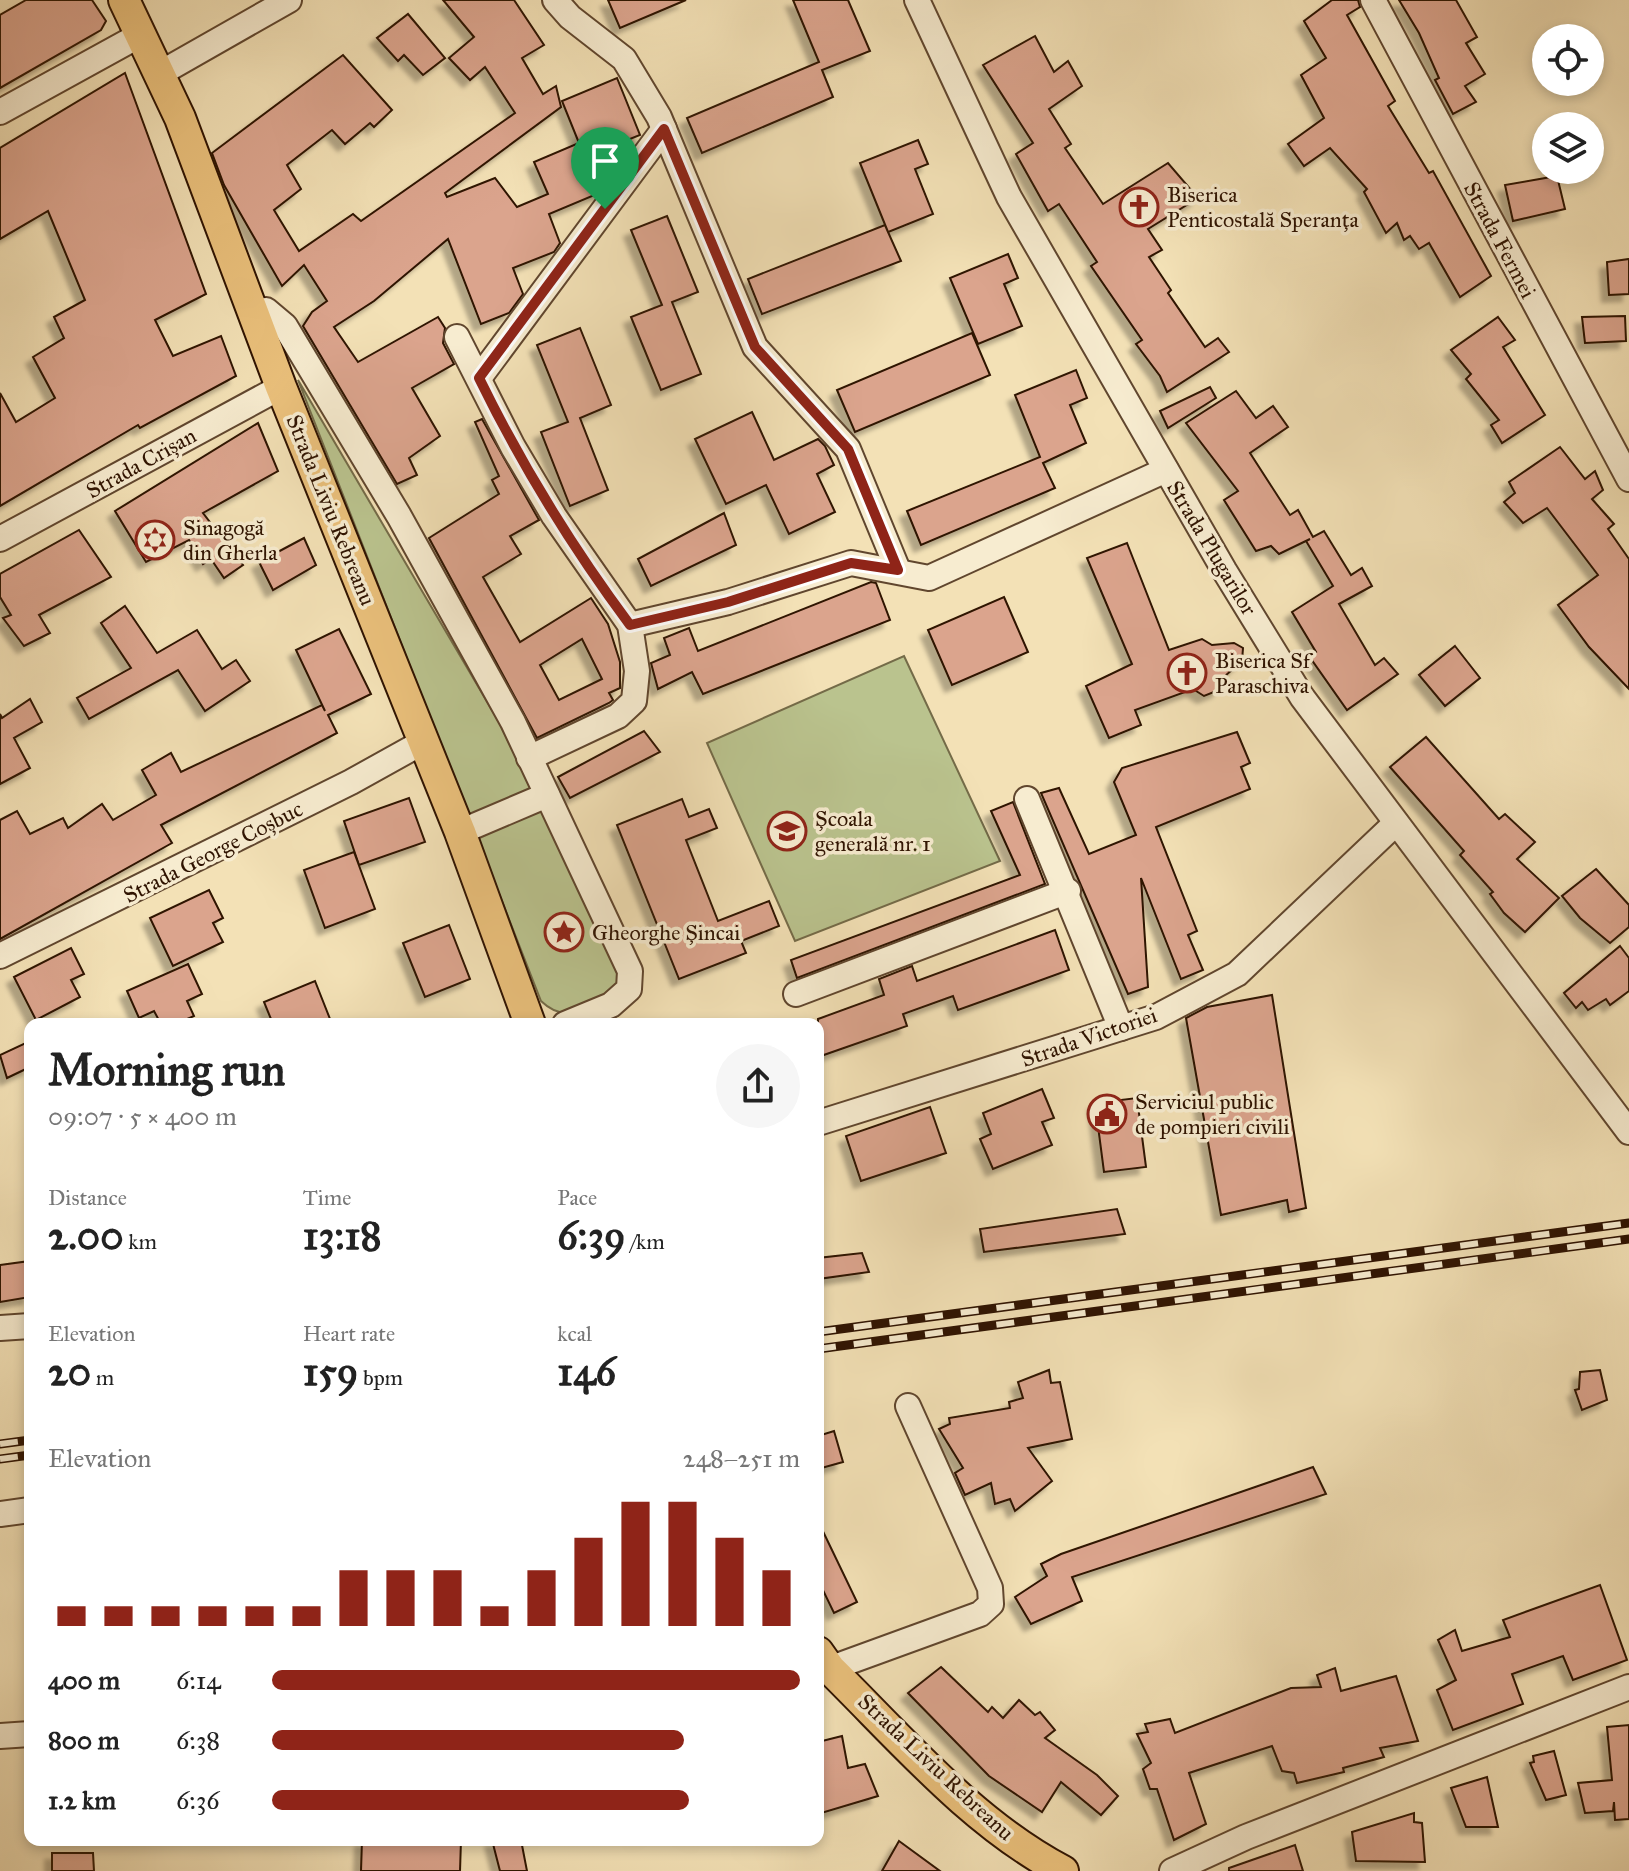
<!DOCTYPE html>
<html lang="en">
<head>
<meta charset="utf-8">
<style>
  body { margin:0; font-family:"IM FELL Great Primer",serif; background:#f6f6f6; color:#222; height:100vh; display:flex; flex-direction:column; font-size:30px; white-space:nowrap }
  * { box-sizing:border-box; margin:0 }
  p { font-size:26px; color:#767676 }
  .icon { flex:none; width:44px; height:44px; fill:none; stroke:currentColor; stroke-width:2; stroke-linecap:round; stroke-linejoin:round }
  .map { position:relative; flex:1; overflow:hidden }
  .drawer { position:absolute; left:24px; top:1018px; width:800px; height:828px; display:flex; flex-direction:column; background:#fff; border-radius:16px; box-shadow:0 4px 12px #0003 }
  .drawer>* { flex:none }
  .controls { position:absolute; left:1532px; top:24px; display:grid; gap:16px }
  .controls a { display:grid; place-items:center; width:72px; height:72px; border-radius:50%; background:#fff; box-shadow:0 4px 12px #0003; font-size:40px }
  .pin { position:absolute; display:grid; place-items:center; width:68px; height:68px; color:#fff; margin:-82px -34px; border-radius:50% 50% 50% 0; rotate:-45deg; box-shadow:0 0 8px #0007 }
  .pin .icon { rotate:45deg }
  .round { display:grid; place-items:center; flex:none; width:84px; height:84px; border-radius:42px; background:#f6f6f6 }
  .head { display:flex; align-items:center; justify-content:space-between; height:136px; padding:0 24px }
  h1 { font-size:44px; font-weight:700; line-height:60px }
  .stats { display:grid; grid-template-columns:repeat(3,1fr); gap:12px; height:136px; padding:8px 24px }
  .stats div { display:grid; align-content:center }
  .stats b { font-size:40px; font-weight:700 }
  .stats small { font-size:22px; font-weight:400 }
  .stats p { font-size:22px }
  .chart { height:224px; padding:16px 24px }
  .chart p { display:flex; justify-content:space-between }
  .chart svg { width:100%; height:144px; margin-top:8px; stroke:#8f2418; stroke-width:6 }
  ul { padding:0 24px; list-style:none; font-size:26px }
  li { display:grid; grid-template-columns:128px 96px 1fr; align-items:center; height:60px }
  li i { height:20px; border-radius:10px; background:#8f2418 }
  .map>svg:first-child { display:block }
  .green { fill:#bac38e; stroke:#746b48; stroke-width:2 }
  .building { fill:#dba48d; stroke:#2f1301; stroke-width:2; fill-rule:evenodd; filter:url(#shadow) }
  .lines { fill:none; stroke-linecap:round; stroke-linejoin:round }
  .minor-casing { stroke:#60462e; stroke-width:28 }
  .major-casing { stroke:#2f1301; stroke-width:34 }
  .minor { stroke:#f7ecd0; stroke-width:24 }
  .major { stroke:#eac07b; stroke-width:30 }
  .rail-casing { stroke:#2f1301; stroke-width:9 }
  .rail { stroke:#f7ecd0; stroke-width:6; stroke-dasharray:18; stroke-linecap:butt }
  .route-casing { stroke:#fff; stroke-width:16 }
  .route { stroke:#8f2418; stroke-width:10 }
  .labels { text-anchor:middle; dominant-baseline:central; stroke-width:7; stroke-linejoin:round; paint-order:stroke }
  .poi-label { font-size:22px; fill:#2f1301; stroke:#f7ecd0; text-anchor:start }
  .street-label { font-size:22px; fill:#2f1301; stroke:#f7ecd0 }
</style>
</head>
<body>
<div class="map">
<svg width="1629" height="1871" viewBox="0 0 1629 1871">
  <defs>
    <filter id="shadow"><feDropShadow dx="-7" dy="7" stdDeviation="2" flood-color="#0004"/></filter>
  </defs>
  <rect width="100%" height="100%" fill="#f3e1b6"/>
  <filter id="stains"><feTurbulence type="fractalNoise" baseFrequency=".0025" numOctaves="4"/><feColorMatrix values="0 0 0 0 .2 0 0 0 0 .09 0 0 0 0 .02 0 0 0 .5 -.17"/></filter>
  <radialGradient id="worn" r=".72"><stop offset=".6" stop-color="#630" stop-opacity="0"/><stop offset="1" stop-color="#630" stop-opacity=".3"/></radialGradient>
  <!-- green -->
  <g class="green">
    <path d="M 298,380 L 499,722 L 620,973 L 614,992 C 585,1005 567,1026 541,1001 Z"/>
    <polygon points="904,656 1000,861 795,941 707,743"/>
  </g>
  <!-- building -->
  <g class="building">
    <polygon points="26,0 92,0 106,21 101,30 0,88 0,15"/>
    <polygon points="443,0 514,0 544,45 522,58 543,94 556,86 561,107 445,193 447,197 495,178 517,207 548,194 534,162 579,143 562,101 617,78 640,135 587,156 601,189 597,194 549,214 560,243 554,252 513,268 523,294 509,313 481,324 448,239 374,301 334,327 358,362 438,317 445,328 443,343 454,364 412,388 440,436 409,458 417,475 397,484 303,326 312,312 327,301 304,265 282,286 224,185 212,153 343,55 392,110 374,127 370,123 345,144 332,130 287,165 301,189 274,210 299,251 353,214 361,221 515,113 485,67 470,80 449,58 474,37"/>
    <polygon points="608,0 686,0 620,28"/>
    <polygon points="793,0 848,0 870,51 822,70 833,97 702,153 687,118 819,62"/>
    <polygon points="1332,0 1358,0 1360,7 1347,15 1395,101 1388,106 1429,173 1433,171 1491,276 1460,297 1429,243 1419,249 1410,236 1404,240 1397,223 1386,233 1364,192 1367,189 1330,148 1304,166 1288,144 1324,118 1301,75 1326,58 1304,21"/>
    <polygon points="1399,0 1456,0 1477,37 1466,43 1485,74 1465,86 1476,102 1453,114 1435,80 1439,78 1419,33"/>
    <polygon points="408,14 445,58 423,75 404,55 398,61 377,38"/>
    <polygon points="1035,36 1054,72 1068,61 1082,86 1049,109 1071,144 1065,148 1103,204 1168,163 1198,198 1148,229 1162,250 1149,257 1171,290 1168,293 1205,347 1218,338 1229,352 1167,392 1160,376 1136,344 1142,340 1091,266 1097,262 1059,204 1048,211 1016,154 1033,143 983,65"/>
    <polygon points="125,73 206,294 155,320 173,356 221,336 236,376 140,428 138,425 0,506 0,393 16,422 55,398 33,357 64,338 54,317 85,300 48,211 0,239 0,148"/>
    <polygon points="918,140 928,164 915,169 933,214 888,232 901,261 762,314 748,279 885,225 888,232 860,163"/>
    <polygon points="1557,176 1565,209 1513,221 1505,185"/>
    <polygon points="667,216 698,292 672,302 701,374 661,390 631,317 662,305 631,230"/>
    <polygon points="1008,254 1018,278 1004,284 1022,326 978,344 950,278"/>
    <polygon points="1629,259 1629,294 1609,295 1607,262"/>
    <polygon points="1625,316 1626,341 1585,343 1582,317"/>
    <polygon points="1498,317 1515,340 1503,347 1545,415 1502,443 1491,425 1499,420 1466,379 1471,374 1451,350"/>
    <polygon points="580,328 611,405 580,418 608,490 570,506 541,432 568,422 537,345"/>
    <polygon points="972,333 990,375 855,432 837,390"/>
    <polygon points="1076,370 1087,398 1070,405 1086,443 1043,463 1055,488 921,545 907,511 1040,457 1015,395"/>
    <polygon points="1210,387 1216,398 1168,428 1160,411"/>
    <polygon points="1236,391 1256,418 1273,406 1288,427 1250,453 1290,515 1298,510 1313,537 1324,531 1351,575 1362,568 1372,586 1339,604 1375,665 1384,658 1398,674 1347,710 1309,656 1316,652 1292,612 1333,586 1306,541 1310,539 1279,554 1271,546 1256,551 1224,500 1238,491 1186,423"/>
    <polygon points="752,412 774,460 818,439 825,446 834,465 817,474 835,512 789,534 766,485 726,504 695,439"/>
    <path d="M 482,419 L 539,520 L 510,536 L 521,554 L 483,577 L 520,642 L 591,598 L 608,624 L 620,662 L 620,688 L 609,693 L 613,700 L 609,703 L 537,738 L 429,538 L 499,494 L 492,480 L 499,476 L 475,422 ZM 582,639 L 602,679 L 559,700 L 540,665 Z"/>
    <polygon points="258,423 278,471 203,513 243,565 224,578 211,559 203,564 189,540 146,562 115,511"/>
    <polygon points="1560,447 1585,479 1595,471 1603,490 1592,499 1614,524 1608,529 1629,559 1629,689 1589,647 1558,605 1598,575 1547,508 1523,523 1504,502 1515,493 1509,482"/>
    <polygon points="724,513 736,545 651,586 638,559"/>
    <polygon points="79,530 111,577 39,615 50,633 24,646 3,618 11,615 0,597 0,574"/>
    <polygon points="304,538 316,565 273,590 259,562"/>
    <polygon points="1127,543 1169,650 1202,639 1212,645 1234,643 1243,648 1242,661 1225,676 1219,690 1204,696 1193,689 1135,710 1141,725 1109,738 1086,686 1132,664 1087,558"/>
    <polygon points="871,582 876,583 890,620 703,694 692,672 658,689 651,663 670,655 664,638 689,628 698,651"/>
    <polygon points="1004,597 1028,652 952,685 928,630"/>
    <polygon points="125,606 157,653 197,630 222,669 236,660 250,681 205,711 178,670 89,719 77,698 131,668 101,623"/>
    <polygon points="339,629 371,694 328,715 337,733 161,825 172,843 0,939 0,820 17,811 30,834 63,818 68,828 102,804 113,820 156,795 142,770 171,753 181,772 322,705 325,711 296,650"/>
    <polygon points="1455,646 1480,678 1445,706 1419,675"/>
    <polygon points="30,699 42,722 14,738 30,768 0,784 0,714 2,718"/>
    <polygon points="644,731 660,752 570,798 558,777"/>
    <polygon points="1237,732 1250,763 1241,767 1250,789 1156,827 1197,931 1188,935 1203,970 1181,979 1141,878 1148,987 1128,994 1041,793 1059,788 1089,854 1136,835 1114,782 1122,768"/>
    <polygon points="1426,737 1499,819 1505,814 1535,842 1517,859 1559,898 1525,932 1504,913 1490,894 1493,892 1460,855 1464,851 1390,767"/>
    <polygon points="409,798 425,842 359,865 344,821"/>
    <polygon points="682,799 689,817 709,809 717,828 686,840 718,921 769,901 779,926 741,941 746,953 679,979 617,825"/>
    <polygon points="1013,802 1045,884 797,978 791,960 1020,875 991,811"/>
    <polygon points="354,852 375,909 325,928 304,870"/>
    <polygon points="1596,869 1629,905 1629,927 1610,943 1580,918 1562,896"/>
    <polygon points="209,890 223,918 213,923 223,942 173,966 150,918"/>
    <polygon points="449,925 470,979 425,997 403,943"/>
    <polygon points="1055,930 1069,970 958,1010 953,996 903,1014 907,1026 818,1057 818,1019 884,995 879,979 912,966 917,981"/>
    <polygon points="1620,946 1629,958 1629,991 1610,1005 1606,999 1588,1010 1582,1002 1576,1008 1564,993"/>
    <polygon points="71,948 84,974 71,980 80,997 36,1020 14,977"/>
    <polygon points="188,964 202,994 187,1001 194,1016 176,1024 161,1024 154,1011 139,1018 127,991"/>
    <polygon points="315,981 332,1024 273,1024 264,1002"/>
    <polygon points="1272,995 1306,1208 1289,1212 1287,1200 1221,1215 1186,1018 1207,1007"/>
    <polygon points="30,1041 30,1067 7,1078 0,1055"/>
    <polygon points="1042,1089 1054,1118 1042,1122 1052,1145 993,1169 980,1139 991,1134 983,1113"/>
    <polygon points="1137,1098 1146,1167 1104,1172 1095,1103"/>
    <polygon points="930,1107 946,1153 861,1181 846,1136"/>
    <polygon points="1117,1209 1125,1234 984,1252 980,1229"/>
    <polygon points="862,1253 869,1272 818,1279 818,1258"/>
    <polygon points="30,1261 30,1297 0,1302 0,1265"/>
    <polygon points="1049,1370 1051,1383 1060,1382 1072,1439 1028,1448 1052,1481 1015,1511 1010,1499 995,1504 991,1483 965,1495 955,1473 963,1468 939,1429 950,1424 949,1418 1010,1408 1009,1402 1023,1398 1018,1382"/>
    <polygon points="1600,1370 1607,1400 1582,1410 1575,1390 1579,1389 1580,1372"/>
    <polygon points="834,1431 843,1462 818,1469 818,1436"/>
    <polygon points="1313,1467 1326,1494 1072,1577 1082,1601 1031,1624 1015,1597 1047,1576 1041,1564 1061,1554"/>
    <polygon points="818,1521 857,1602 834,1613 818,1580"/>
    <polygon points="1600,1585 1627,1660 1573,1680 1563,1656 1512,1674 1523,1704 1453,1730 1437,1690 1456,1680 1438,1640 1455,1630 1462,1651 1510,1637 1503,1620"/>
    <polygon points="941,1667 988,1712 992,1707 1003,1718 1019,1700 1035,1715 1040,1712 1055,1730 1045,1738 1097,1775 1118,1796 1101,1815 1061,1782 1042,1812 989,1776 908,1693"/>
    <polygon points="1335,1668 1341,1691 1396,1676 1418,1741 1380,1748 1384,1757 1343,1768 1344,1772 1297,1783 1294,1773 1282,1771 1272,1746 1189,1773 1206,1824 1174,1840 1157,1789 1150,1789 1143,1769 1151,1763 1137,1734 1148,1732 1145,1724 1170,1719 1175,1733 1291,1688 1321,1687 1317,1675"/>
    <polygon points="1629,1725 1629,1819 1615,1820 1614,1802 1613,1811 1585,1813 1578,1783 1612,1780 1607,1727"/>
    <polygon points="842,1736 848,1768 865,1764 878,1796 818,1814 818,1742"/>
    <polygon points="1554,1751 1566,1795 1546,1800 1530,1763 1534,1762 1533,1756"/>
    <polygon points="1487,1777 1498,1827 1466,1827 1451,1788"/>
    <polygon points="1414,1813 1414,1822 1422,1823 1425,1862 1356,1861 1352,1832"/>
    <polygon points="362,1840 461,1840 460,1871 361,1871"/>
    <polygon points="492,1840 521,1840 527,1871 500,1871"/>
    <polygon points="899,1841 940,1871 882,1871"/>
    <polygon points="1295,1845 1303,1871 1229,1871 1229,1868"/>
    <polygon points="52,1853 93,1853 94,1871 52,1871"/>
  </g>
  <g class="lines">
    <!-- minor casing -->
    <g class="minor-casing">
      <g id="minor">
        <polyline points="555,0 570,17 624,59 659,117 755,347 848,449 898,570"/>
        <polyline points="917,0 1009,197 1224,570 1302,697 1629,1132"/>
        <polyline points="1373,0 1629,479"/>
        <polyline points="159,74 289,0"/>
        <polyline points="0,112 140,35"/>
        <polyline points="254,313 266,310 285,326 399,516 513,722 630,971 629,989 611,1005 565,1024"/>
        <polyline points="457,337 513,447 554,516 630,625 637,671 634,701 618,716 529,758"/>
        <polyline points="479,378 664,129"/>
        <polyline points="0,539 281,387"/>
        <polyline points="630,625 728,602 851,563 929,578 1166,470"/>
        <polyline points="1027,799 1121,1028"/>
        <polyline points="460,832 547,795"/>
        <polyline points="0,956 351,782 423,742"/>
        <polyline points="796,994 1068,891"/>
        <polyline points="818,1123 1156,1017 1237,974 1396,823"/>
        <polyline points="0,1328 30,1326"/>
        <polyline points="0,1514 30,1510"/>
        <polyline points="818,1673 980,1614 991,1604 990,1588 908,1406"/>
        <polyline points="0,1736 30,1734"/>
        <polyline points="1172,1871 1246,1837 1629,1687"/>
      </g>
    </g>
    <!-- major casing -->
    <g class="major-casing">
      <g id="major">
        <polyline points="124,0 180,118 281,387 460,832 530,1024"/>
        <path d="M 818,1652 L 830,1669 C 902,1740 973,1824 1063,1871"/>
      </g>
    </g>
    <!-- minor -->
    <use href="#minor" class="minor"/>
    <!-- major -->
    <use href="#major" class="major"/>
    <!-- rail casing -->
    <g class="rail-casing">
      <g id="rail">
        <polyline points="818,1332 1629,1223"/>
        <polyline points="818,1349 1629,1239"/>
        <polyline points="0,1444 30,1440"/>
        <polyline points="0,1459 30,1455"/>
      </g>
    </g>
    <!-- rail -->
    <use href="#rail" class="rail"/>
  </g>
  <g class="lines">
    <!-- route casing -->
    <g class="route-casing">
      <path id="route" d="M 664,129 L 755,347 L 848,449 L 898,570 L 851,563 L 728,602 L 630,625 C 572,547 522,466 479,378 Z"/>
    </g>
    <!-- route -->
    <use href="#route" class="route"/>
  </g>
  <!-- icons -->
  <defs>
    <g id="church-ring" transform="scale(2)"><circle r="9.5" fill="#f7ecd0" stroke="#8f2418" stroke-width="1.5"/><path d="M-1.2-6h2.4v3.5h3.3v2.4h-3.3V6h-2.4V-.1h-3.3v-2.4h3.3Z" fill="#8f2418"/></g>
    <g id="synagogue-ring" transform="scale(2)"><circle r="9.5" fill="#f7ecd0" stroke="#8f2418" stroke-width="1.5"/><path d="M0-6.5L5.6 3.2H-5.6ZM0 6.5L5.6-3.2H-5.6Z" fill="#8f2418"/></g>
    <g id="school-ring" transform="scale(2)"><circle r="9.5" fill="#f7ecd0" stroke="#8f2418" stroke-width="1.5"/><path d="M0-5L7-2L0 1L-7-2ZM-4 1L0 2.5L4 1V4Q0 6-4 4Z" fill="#8f2418"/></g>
    <g id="sight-ring" transform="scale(2)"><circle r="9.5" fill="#f7ecd0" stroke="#8f2418" stroke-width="1.5"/><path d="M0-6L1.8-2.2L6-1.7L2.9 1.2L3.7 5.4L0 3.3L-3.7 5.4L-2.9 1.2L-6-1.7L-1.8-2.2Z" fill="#8f2418"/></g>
    <g id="civic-ring" transform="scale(2)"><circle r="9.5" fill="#f7ecd0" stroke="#8f2418" stroke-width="1.5"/><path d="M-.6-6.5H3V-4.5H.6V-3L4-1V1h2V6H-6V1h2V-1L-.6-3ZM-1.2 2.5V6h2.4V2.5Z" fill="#8f2418"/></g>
  </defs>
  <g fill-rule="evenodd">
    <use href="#church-ring" x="1139" y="207"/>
    <use href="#synagogue-ring" x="155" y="540"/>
    <use href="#church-ring" x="1187" y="673"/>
    <use href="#school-ring" x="787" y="831"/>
    <use href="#sight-ring" x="564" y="932"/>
    <use href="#civic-ring" x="1107" y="1114"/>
  </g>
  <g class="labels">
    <!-- poi labels -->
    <g class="poi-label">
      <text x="1167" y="194">Biserica<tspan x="1167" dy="25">Penticostală Speranța</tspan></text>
      <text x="183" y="527">Sinagogă<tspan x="183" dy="25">din Gherla</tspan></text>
      <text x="1215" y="660">Biserica Sf<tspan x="1215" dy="25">Paraschiva</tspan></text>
      <text x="815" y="818">Școala<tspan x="815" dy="25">generală nr. 1</tspan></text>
      <text x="592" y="932">Gheorghe Șincai</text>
      <text x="1135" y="1101">Serviciul public<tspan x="1135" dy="25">de pompieri civili</tspan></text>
    </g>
    <!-- street labels -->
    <g class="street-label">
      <text transform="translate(1500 240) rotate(62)">Strada Fermei</text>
      <text transform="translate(141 463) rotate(-29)">Strada Crișan</text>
      <text transform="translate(331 510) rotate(68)">Strada Liviu Rebreanu</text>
      <text transform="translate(1212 548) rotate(59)">Strada Plugarilor</text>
      <text transform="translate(213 852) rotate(-27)">Strada George Coșbuc</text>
      <text transform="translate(1089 1037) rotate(-19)">Strada Victoriei</text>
      <text transform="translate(936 1767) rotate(43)">Strada Liviu Rebreanu</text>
    </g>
  </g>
  <rect width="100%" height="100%" filter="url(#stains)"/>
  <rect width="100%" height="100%" fill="url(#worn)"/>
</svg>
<div class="controls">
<a><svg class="icon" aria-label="locate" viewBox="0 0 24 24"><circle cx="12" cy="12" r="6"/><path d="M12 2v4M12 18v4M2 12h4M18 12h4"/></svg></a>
<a><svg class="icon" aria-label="layers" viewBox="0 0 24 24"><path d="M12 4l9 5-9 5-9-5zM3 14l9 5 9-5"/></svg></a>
</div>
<div class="pin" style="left:605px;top:209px;background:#1e9e55"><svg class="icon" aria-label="arrive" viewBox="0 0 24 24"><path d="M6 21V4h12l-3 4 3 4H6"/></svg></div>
<section class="drawer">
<div class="head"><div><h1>Morning run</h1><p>09:07 · 5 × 400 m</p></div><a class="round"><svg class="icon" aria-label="share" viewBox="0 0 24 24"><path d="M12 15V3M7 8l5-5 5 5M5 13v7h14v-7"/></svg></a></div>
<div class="stats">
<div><p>Distance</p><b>2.00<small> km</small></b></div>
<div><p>Time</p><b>13:18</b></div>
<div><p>Pace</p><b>6:39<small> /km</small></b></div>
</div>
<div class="stats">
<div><p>Elevation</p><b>20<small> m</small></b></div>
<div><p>Heart rate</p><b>159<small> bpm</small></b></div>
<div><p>kcal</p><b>146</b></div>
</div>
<div class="chart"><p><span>Elevation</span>248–251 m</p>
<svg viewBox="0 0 160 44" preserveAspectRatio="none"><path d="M5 44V38M15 44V38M25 44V38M35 44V38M45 44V38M55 44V38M65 44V27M75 44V27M85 44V27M95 44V38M105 44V27M115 44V17M125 44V6M135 44V6M145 44V17M155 44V27"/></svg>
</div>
<ul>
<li><b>400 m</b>6:14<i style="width:100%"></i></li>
<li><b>800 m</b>6:38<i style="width:78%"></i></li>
<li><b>1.2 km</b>6:36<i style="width:79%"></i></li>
</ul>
</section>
</div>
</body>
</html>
